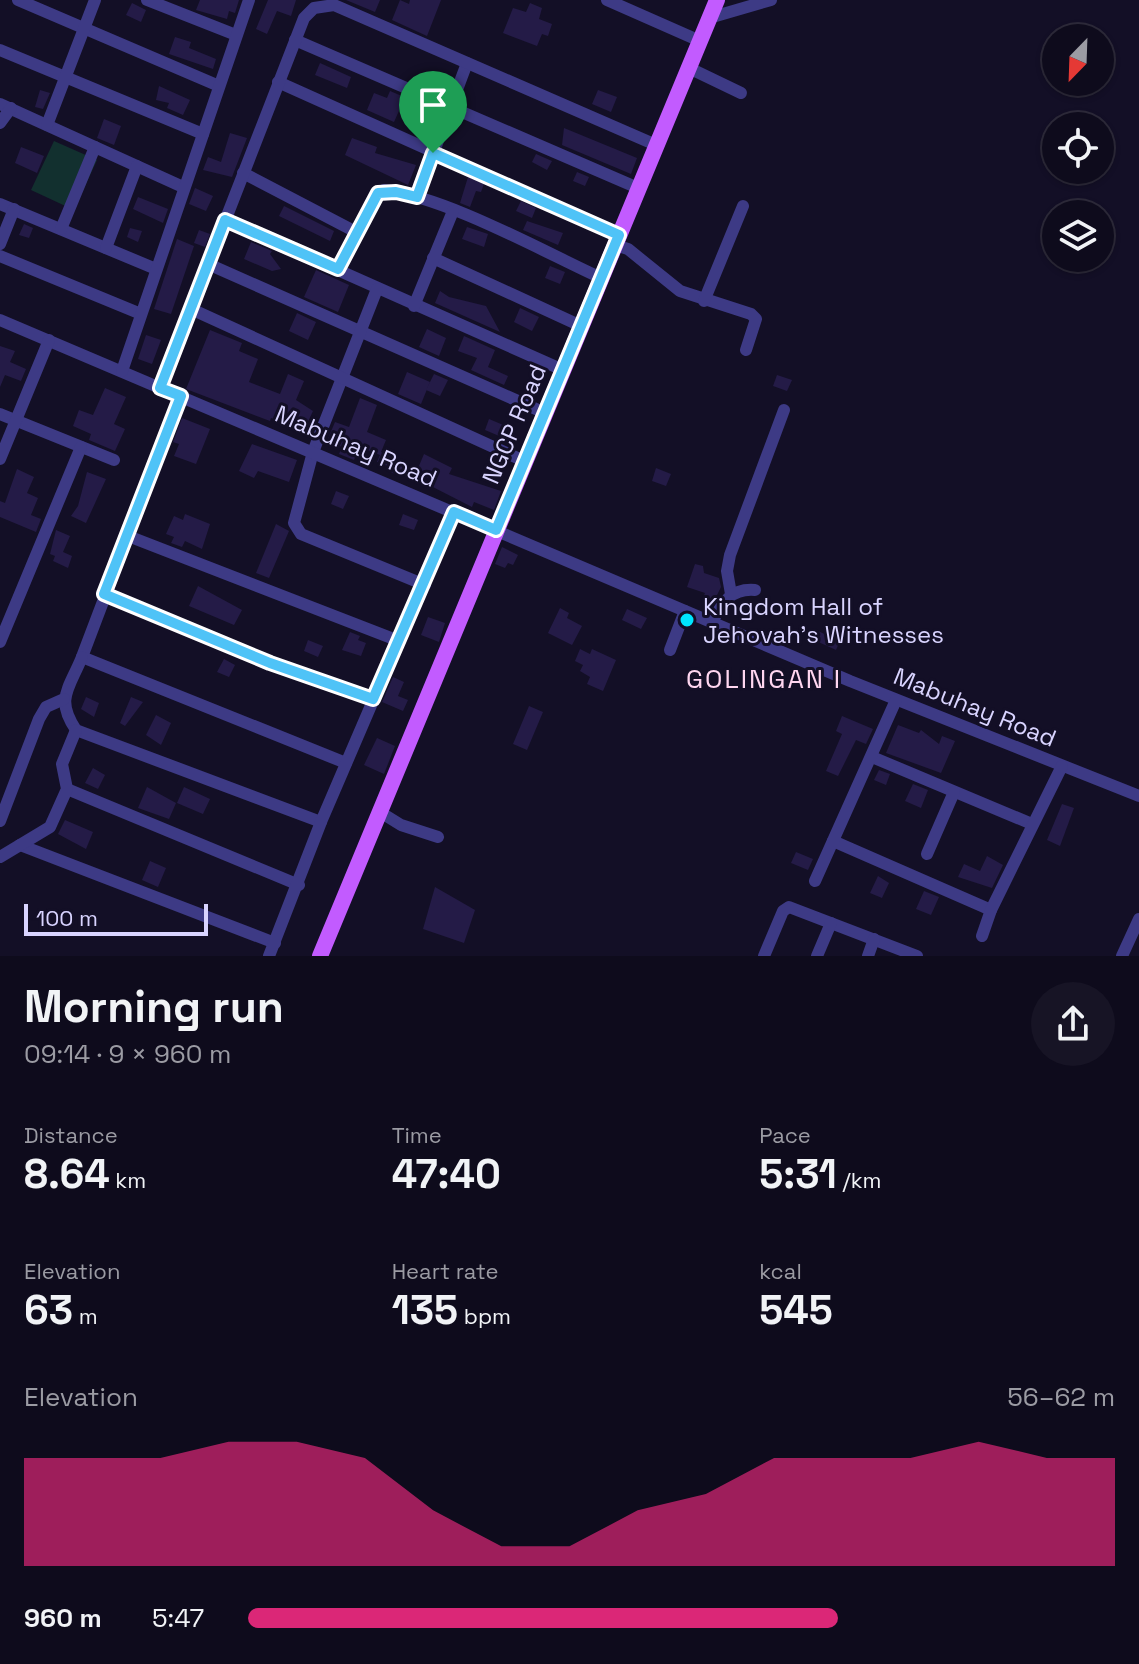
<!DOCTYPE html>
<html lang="en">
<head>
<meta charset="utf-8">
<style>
  body { margin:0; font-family:"Space Grotesk",sans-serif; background:#171425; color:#f1f3f6; height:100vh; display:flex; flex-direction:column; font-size:30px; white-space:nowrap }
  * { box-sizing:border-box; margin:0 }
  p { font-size:26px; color:#9b9ba3 }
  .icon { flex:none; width:44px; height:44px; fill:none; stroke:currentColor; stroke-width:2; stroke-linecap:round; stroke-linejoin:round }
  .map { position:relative; height:956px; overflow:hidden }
  .details { display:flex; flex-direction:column; background:#0e0b1c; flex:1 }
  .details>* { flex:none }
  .needle { width:52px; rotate:203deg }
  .tools { position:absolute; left:1042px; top:24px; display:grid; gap:16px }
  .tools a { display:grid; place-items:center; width:72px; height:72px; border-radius:50%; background:#0e0b1c; box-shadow:0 2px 6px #0004,0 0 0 2px #2e2b3b; font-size:40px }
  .scale { position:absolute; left:24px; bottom:20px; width:184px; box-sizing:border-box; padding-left:8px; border:4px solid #d9d4ff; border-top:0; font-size:22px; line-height:28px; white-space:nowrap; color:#d9d4ff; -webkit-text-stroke:6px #130f26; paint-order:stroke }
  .pin { position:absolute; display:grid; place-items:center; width:68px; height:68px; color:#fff; margin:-82px -34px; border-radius:50% 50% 50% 0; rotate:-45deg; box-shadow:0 0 8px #0007 }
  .pin .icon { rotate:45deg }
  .round { display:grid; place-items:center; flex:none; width:84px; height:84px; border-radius:42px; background:#171425 }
  .head { display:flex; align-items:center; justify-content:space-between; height:136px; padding:0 24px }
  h1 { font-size:44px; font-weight:800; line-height:60px }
  .metrics { display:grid; grid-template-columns:repeat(3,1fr); gap:12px; height:136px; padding:8px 24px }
  .metrics div { display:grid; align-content:center }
  .metrics b { font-size:40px; font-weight:800 }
  .metrics small { font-size:22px; font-weight:400 }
  .metrics p { font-size:22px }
  .chart { height:224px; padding:16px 24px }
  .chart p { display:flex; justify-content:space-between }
  .chart svg { width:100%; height:144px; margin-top:8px; fill:#db2777; opacity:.7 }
  ul { padding:0 24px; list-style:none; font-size:26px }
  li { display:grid; grid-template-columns:128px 96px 1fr; align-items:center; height:60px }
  li i { height:20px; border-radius:10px; background:#db2777 }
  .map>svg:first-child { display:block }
  .green { fill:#12302f }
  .building { fill:#241b47 }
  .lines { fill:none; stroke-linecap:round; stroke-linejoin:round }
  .minor { stroke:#3d3a85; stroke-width:12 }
  .major { stroke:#c25bff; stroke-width:16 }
  .route-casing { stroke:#fff; stroke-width:16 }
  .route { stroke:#4fc3f7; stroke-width:10 }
  .poi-dot { fill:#00e5ff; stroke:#130f26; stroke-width:3 }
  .labels { text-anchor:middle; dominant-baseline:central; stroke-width:6; stroke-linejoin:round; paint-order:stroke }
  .street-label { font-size:24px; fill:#d9d4ff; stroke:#130f26 }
  .poi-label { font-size:24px; fill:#d9d4ff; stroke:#130f26; text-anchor:start }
  .neighbourhood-label { font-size:26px; letter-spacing:2px; fill:#ffd6f0; stroke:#130f26 }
</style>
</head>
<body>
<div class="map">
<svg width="1139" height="956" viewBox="0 0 1139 956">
  <rect width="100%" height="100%" fill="#130f26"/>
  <!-- green -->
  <polygon class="green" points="54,141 97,160 74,210 31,190"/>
  <!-- building -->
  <g class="building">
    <polygon points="200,0 239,0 235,13 229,11 227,19 196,10"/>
    <polygon points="268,0 296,0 291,16 277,11 267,34 256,29"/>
    <polygon points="346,0 380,0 375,12"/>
    <polygon points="400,0 409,4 410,0 441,0 427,36 392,20"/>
    <polygon points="132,3 146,10 141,22 126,15"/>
    <polygon points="530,3 542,8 539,19 552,24 548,36 542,34 537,46 503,33 513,8 526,12"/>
    <polygon points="175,37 191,42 189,48 216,59 213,69 169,54"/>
    <polygon points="320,63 351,77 347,88 315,75"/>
    <polygon points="159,86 190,100 183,115 167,108 169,103 156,100"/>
    <polygon points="40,90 50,93 43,109 35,107"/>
    <polygon points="598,90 617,97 611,112 592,104"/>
    <polygon points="390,91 423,105 421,110 402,104 394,122 367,110 374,93 387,98"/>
    <polygon points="104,119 121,126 114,145 97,138"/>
    <polygon points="564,128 637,158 631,174 562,145"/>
    <polygon points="230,133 247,138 232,177 203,170 208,157 221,162"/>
    <polygon points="352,138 377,147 375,153 416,165 408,185 345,155"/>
    <polygon points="21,147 44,156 37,173 15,163"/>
    <polygon points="536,154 552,161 547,170 532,162"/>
    <polygon points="577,172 589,177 585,186 573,181"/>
    <polygon points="468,177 484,184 481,192 476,191 470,207 460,203"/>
    <polygon points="195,188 213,196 206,211 189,204"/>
    <polygon points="138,197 168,209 163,223 133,209"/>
    <polygon points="521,201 536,208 532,218 516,211"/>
    <polygon points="284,206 334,231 330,241 279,216"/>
    <polygon points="527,221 563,233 558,245 523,230"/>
    <polygon points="24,224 33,228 29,238 19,235"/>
    <polygon points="467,227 488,234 484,247 462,239"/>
    <polygon points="130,228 142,231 138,242 127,237"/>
    <polygon points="199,230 210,234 205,247 194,243"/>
    <polygon points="177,239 194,246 171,314 154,309"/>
    <polygon points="251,242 272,251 270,254 281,269 272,271 244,259"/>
    <polygon points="550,266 565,272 560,284 545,278"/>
    <polygon points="316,270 349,285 338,312 304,297"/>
    <polygon points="440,291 449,297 486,306 500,332 435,303"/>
    <polygon points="520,308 539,317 532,331 514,322"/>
    <polygon points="297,313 316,322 308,340 289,331"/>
    <polygon points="427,329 446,338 439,356 419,347"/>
    <polygon points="210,330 242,343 239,351 258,359 249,382 280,394 288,374 304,381 296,400 313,411 306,426 291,419 289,425 271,418 270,421 186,389"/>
    <polygon points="146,335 161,340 152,364 138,359"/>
    <polygon points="464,336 495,350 488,367 508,376 504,385 471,370 477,358 458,351"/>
    <polygon points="0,346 15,351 10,362 26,369 21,381 5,375 0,387"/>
    <polygon points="407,372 430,382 421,404 398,394"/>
    <polygon points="434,374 448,380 440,396 426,390"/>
    <polygon points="777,375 792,380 787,391 773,386"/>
    <polygon points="105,388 126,397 114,424 125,429 115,451 89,440 91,434 73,426 79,410 93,415"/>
    <polygon points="360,398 377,405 367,432 386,440 381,452 394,457 390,467 377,462 380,455 359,447 354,460 339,454 342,447 327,441 335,422 349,427"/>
    <polygon points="182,418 210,429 196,464 174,456 179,444 173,442"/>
    <polygon points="489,419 508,427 504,438 485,430"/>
    <polygon points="252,444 297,460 289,482 258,471 254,478 239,471"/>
    <polygon points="424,454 452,468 449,474 501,491 494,510 474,502 472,507 427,484 430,479 416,473"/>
    <polygon points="393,462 405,467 401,477 388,471"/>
    <polygon points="656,468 671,474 666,486 652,481"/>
    <polygon points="17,469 34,477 27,493 38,498 31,515 41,519 36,532 0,517 0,501 5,503"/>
    <polygon points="87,472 106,479 86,523 71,516 78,506"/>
    <polygon points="336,491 349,496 343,509 331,504"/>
    <polygon points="185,514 210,524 202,549 185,541 182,547 171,543 174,537 166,534 174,516 183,520"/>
    <polygon points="403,514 418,520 414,530 399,525"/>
    <polygon points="276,524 289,531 269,578 256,573"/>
    <polygon points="56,530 70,536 63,552 72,556 68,568 53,561 55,556 50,554"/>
    <polygon points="502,547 518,555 513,565 508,563 505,568 495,564"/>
    <polygon points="695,564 703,566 704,573 719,578 721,587 714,601 703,598 705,593 687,587"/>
    <polygon points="198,586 242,610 234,625 189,606"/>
    <polygon points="560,608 569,613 567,618 582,626 572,645 548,633"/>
    <polygon points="627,609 647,618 641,629 622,620"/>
    <polygon points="428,617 445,623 439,642 421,635"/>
    <polygon points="818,631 840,641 836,650 814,640"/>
    <polygon points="350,632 360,636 358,640 366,643 361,656 342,650"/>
    <polygon points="308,640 323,646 318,657 304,651"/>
    <polygon points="580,649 590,654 592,649 616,660 603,691 587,684 590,677 580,671 583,665 575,661"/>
    <polygon points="224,659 235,665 229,677 217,672"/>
    <polygon points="393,677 404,682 398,696 408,700 403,711 382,702"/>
    <polygon points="86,697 99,703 94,717 81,709"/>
    <polygon points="131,697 143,702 125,726 120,723"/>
    <polygon points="529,706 543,712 527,750 513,744"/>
    <polygon points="156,715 171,723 161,745 146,735"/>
    <polygon points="842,716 873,729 866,744 856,740 838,776 826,771 842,734 836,731"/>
    <polygon points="898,725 919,733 921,730 939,744 942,736 955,741 941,773 886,753"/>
    <polygon points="377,738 395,746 384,774 364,765"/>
    <polygon points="93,768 105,775 98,789 85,783"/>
    <polygon points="879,770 890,774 886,785 874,780"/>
    <polygon points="913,784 928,790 921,808 905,801"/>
    <polygon points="147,787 176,803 169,819 138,808"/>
    <polygon points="184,787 210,799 203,814 177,803"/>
    <polygon points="1062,804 1074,808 1060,846 1047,840"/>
    <polygon points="65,820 93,832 86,849 58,834"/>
    <polygon points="796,852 813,859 808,870 791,863"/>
    <polygon points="987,856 1003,865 992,888 958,877 964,864 980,871"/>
    <polygon points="150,861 166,868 158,887 142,880"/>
    <polygon points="878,876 889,883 882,898 870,893"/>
    <polygon points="435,887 475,910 464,943 423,929"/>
    <polygon points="924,891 939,897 931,915 916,909"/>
  </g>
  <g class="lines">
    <!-- minor -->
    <g class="minor">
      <polyline points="18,0 219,86"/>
      <polyline points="147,0 236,35"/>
      <polyline points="607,0 700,41"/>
      <polyline points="709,18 771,0"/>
      <polyline points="295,40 638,188"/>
      <polyline points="0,50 203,134"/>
      <polyline points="689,68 741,93"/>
      <polyline points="278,82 619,235"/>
      <polyline points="0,104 183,187"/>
      <polyline points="0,123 11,108"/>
      <polyline points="47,125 95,0"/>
      <polyline points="243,173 356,232"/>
      <polyline points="417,197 467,63"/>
      <polyline points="0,204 156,269"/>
      <polyline points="225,220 563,370"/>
      <polyline points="61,229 95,147"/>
      <polyline points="0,244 14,209"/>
      <polyline points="615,245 628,249 680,291 751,314 756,319 746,350"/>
      <polyline points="106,248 137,166"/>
      <polyline points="0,256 141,314"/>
      <polyline points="433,258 581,326"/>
      <polyline points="208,264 545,413"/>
      <path d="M 338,269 L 374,201 L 384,190 C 446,197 542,251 601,278"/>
      <polyline points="377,289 313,452 294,523 301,534 425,585"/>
      <polyline points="704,301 743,206"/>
      <polyline points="414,306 453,211"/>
      <polyline points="191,309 524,461"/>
      <polyline points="0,320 850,681 1139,796"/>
      <polyline points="122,371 249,0"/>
      <polyline points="160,388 304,18 314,8 334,5 656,145"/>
      <polyline points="181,396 82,657 346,763"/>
      <polyline points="0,414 114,460"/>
      <polyline points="0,459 49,340"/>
      <polyline points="128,536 399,641"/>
      <polyline points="104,594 270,663 373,699"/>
      <polyline points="731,594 727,571 730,555 784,410"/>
      <path d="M 712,622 C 722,603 731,588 755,590"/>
      <polyline points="0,642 81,447"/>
      <polyline points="670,650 685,611"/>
      <path d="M 82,657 C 69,689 55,699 76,730 L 321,822"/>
      <polyline points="872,757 1032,824"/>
      <polyline points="67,789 299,885"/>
      <polyline points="380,812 401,825 438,837"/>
      <polyline points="0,821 39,719 46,707 64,699"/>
      <polyline points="833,841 991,910"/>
      <polyline points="20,845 275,943"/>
      <polyline points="927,854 954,792"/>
      <polyline points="0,857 50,827 67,789 62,764 76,730"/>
      <polyline points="815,881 896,700"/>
      <polyline points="982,936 991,910 1062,766"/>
      <polyline points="269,956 321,822 454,512"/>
      <polyline points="764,956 783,911 789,907 917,956"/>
      <polyline points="817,956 831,923"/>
      <polyline points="868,956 874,939"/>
      <polyline points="1122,956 1139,919"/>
    </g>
    <!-- major -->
    <polyline class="major" points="320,956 717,0"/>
  </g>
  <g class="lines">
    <!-- route casing -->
    <g class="route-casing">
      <polygon id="route" points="433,153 619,235 496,530 454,512 373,699 270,663 104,594 181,396 160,388 225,220 338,269 378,193 396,192 417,197"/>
    </g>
    <!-- route -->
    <use href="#route" class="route"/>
  </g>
  <!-- markers -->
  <circle class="poi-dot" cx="687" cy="620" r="8"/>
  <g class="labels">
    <!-- street labels -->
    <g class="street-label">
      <text transform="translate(514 424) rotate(-67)">NGCP Road</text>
      <text transform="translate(356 446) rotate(23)">Mabuhay Road</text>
      <text transform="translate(975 707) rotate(22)">Mabuhay Road</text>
    </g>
    <!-- poi labels -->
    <g class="poi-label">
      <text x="703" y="606">Kingdom Hall of<tspan x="703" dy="28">Jehovah's Witnesses</tspan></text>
    </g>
    <!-- neighbourhood labels -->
    <g class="neighbourhood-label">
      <text x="764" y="679">GOLINGAN I</text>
    </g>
  </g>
</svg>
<div class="tools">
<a><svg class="needle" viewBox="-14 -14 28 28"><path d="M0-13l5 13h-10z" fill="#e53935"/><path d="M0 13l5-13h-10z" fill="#9b9ba3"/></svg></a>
<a><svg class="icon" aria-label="locate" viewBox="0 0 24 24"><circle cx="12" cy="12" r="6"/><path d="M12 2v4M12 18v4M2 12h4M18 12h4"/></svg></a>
<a><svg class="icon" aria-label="layers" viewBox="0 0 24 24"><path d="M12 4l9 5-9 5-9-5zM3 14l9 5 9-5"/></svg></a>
</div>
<div class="scale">100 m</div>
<div class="pin" style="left:433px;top:153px;background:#1e9e55"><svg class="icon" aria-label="arrive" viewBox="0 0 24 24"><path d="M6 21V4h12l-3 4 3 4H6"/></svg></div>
</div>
<section class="details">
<div class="head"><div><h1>Morning run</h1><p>09:14 · 9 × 960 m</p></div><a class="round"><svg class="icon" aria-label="share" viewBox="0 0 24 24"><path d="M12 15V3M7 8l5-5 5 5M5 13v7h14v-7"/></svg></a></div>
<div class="metrics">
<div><p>Distance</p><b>8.64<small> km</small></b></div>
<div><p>Time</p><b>47:40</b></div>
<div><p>Pace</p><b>5:31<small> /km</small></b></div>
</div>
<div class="metrics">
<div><p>Elevation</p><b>63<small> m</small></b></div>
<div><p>Heart rate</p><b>135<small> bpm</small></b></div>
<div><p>kcal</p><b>545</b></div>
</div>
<div class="chart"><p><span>Elevation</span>56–62 m</p>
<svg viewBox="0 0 160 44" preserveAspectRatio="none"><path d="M0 44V11L10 11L20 11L30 6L40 6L50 11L60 27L70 38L80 38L90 27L100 22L110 11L120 11L130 11L140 6L150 11L160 11V44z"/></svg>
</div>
<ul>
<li><b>960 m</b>5:47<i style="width:68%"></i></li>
</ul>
</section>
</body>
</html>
